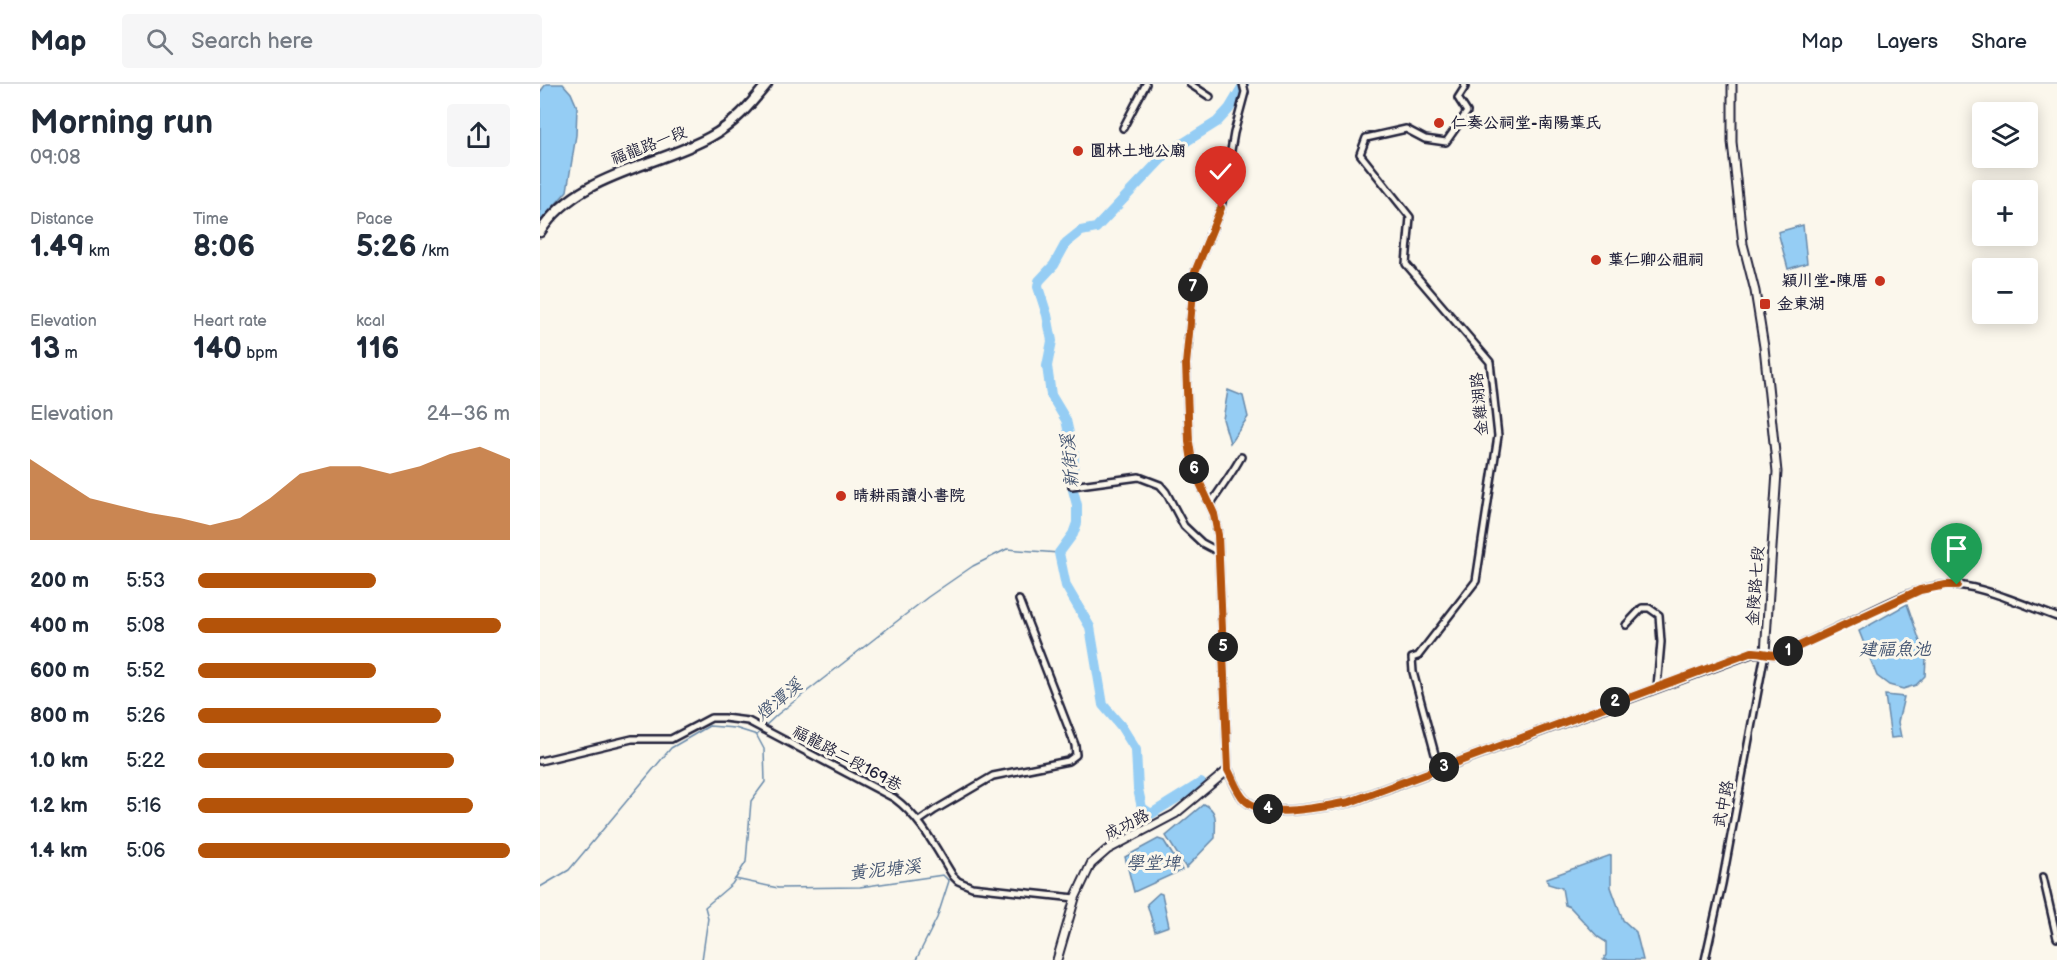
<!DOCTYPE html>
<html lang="en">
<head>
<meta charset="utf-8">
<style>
  body { margin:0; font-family:"Balsamiq Sans","LXGW WenKai TC",sans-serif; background:#f6f6f7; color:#1f2937; height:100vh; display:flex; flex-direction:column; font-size:22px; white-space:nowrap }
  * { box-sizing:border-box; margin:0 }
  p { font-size:20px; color:#747a83 }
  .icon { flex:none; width:33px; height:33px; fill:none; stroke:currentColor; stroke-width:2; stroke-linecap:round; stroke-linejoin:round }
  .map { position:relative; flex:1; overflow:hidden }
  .side { display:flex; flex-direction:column; background:#fff; width:540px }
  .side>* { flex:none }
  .tools { position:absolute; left:1432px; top:18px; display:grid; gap:12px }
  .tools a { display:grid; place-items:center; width:66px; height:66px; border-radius:6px; background:#fff; box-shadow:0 3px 15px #0003; font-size:30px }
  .pin { position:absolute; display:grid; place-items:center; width:51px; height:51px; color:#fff; margin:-62px -26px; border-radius:50% 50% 50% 0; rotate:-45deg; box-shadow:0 0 6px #0007 }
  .pin .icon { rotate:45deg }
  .km { position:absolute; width:30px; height:30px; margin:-15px; border-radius:50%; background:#222; color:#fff; font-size:16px; line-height:30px; text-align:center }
  .round { display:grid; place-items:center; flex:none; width:63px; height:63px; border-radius:6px; background:#f6f6f7 }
  .summary { display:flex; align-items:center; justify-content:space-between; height:102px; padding:0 30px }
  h1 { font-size:33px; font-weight:700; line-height:45px }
  .stats { display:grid; grid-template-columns:repeat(3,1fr); gap:9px; height:102px; padding:6px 30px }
  .stats div { display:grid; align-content:center }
  .stats b { font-size:30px; font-weight:700 }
  .stats small { font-size:16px; font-weight:400 }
  .stats p { font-size:16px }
  .chart { height:168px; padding:12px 30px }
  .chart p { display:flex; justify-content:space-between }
  .chart svg { width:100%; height:108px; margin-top:6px; fill:#b45309; opacity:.7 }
  ul { padding:0 30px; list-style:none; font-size:20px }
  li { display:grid; grid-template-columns:96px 72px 1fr; align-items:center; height:45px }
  li i { height:15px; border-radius:8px; background:#b45309 }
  header { display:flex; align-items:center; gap:36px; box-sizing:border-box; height:84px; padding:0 30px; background:#fff; border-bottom:2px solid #e0e1e3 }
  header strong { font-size:28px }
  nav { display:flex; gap:33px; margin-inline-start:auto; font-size:21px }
  .search { width:420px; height:54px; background:#f6f6f7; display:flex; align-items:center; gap:15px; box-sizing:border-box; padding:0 21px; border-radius:6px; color:#747a83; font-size:22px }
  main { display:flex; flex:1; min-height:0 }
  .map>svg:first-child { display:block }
  .water { fill:#95cdf4; stroke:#6789aa; stroke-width:1.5 }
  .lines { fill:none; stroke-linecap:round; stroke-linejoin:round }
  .stream { stroke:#6789aa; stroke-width:1.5 }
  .river { stroke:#95cdf4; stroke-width:10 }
  .minor-casing { stroke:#22223b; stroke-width:10 }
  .tertiary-casing { stroke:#22223b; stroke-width:11 }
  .secondary-casing { stroke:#22223b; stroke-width:13 }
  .minor { stroke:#fbf7ec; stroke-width:5 }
  .tertiary { stroke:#fbf7ec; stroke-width:7 }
  .secondary { stroke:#fbf7ec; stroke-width:8 }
  .route-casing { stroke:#fff; stroke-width:12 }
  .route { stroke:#b45309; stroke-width:8 }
  .poi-dot { fill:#c8321e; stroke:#fbf7ec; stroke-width:2 }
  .labels { text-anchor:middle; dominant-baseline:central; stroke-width:6; stroke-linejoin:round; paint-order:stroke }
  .poi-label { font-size:16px; font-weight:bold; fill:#22223b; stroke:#fbf7ec; text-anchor:start }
  .street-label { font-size:16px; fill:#22223b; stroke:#fbf7ec }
  .water-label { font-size:18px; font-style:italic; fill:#445572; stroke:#fbf7ec }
</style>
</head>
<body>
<header>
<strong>Map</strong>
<div class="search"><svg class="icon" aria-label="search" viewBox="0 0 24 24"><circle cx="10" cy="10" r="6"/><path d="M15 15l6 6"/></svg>Search here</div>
<nav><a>Map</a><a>Layers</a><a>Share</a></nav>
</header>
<main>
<section class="side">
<div class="summary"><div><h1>Morning run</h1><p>09:08</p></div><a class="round"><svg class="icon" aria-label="share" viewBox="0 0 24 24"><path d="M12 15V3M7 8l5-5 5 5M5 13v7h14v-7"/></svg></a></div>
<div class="stats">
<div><p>Distance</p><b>1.49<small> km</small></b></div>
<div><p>Time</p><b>8:06</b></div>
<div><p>Pace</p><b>5:26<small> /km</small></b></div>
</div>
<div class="stats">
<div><p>Elevation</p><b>13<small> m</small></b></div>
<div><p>Heart rate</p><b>140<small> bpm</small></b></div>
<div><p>kcal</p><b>116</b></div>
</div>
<div class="chart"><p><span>Elevation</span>24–36 m</p>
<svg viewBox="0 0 160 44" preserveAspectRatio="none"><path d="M0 44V11L10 19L20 27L30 30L40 33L50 35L60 38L70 35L80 27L90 17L100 14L110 14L120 17L130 14L140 9L150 6L160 11V44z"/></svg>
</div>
<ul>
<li><b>200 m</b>5:53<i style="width:57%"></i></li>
<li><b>400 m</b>5:08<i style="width:97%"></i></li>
<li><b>600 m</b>5:52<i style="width:57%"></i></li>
<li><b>800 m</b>5:26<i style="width:78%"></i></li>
<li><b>1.0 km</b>5:22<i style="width:82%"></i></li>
<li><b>1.2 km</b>5:16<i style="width:88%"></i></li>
<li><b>1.4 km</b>5:06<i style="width:100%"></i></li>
</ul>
</section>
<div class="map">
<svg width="1517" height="876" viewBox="0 0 1517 876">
  <rect width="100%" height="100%" fill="#fbf7ec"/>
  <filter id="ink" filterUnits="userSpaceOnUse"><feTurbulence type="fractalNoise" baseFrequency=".0167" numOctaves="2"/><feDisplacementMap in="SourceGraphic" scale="12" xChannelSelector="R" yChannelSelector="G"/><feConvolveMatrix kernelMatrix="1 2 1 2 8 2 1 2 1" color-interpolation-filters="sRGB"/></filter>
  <g filter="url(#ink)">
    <!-- water -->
    <g class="water">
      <polygon points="6,0 23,0 31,9 37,23 36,51 27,107 0,138 0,8"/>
      <polygon points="1263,141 1267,179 1248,185 1238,148"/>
      <polygon points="688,306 703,312 708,333 690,359 683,335"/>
      <polygon points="1367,520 1386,575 1385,592 1376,601 1363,605 1349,601 1337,592 1319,547"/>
      <polygon points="1345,611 1364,613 1358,638 1361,653 1351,654"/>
      <path d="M 664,720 C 679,727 675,739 675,754 L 646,784 L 626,752 Z"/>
      <polygon points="618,755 624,757 642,786 594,808 585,773"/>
      <polygon points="1071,771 1071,803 1083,836 1096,848 1103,876 1063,876 1066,871 1066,858 1058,853 1030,823 1025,821 1022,804 1008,800 1007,794"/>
      <polygon points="619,809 622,810 629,842 615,847 607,820"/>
    </g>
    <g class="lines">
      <!-- stream -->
      <g class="stream">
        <polyline points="225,642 238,630 388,513 433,482 467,465 519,469"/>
        <polyline points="195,795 238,804 320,803 403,791 409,797 397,834 376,876"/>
        <polyline points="0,803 29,786 131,664 169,642 195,644 217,651 222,646"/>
        <polyline points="162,876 168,834 165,823 192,800 206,778 211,717 225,698 224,665 217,652"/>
      </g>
      <!-- river -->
      <polyline class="river" points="661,699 611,730 602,724 598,705 596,666 581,642 563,621 550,543 526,502 519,469 533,450 537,439 537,421 532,402 534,371 526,336 511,311 507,282 512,257 507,231 498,203 499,197 514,181 526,159 541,147 556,144 626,70 677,38 689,25 704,0"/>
      <!-- minor casing -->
      <g class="minor-casing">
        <g id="minor">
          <polyline points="650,0 670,13"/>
          <polyline points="583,44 606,0"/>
          <polyline points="532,402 599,393 620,401 626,408 644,442 662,459 679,468"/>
          <path d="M 670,421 C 680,405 692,390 701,373"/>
          <polyline points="1086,541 1102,524 1109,524 1119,531 1121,558 1117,603"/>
          <path d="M 0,677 L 92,655 L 131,655 L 171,634 L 184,634 L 208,637 L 354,714 C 381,734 395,763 413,792 L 418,797 L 432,803 L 535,814"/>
          <polyline points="899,685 873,588 872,574 878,572 936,497 958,352 950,278 866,180 870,133 820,70 826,54 866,45 885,55 906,58 927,28 918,14 925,3 924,0"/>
          <polyline points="688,686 678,451 674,430 653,384 649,358 646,280 655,188 681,124 694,49 705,8 703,0"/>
          <polyline points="379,737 395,726 453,692 528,677 536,671 535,661 479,516"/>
          <polyline points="1503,793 1517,854"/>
          <path d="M 1165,876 L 1182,800 L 1225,569 L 1236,571 L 1242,570 C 1267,558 1292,546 1317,534 C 1345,521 1384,498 1416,501 C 1445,503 1489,523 1517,533"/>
        </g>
      </g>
      <!-- tertiary casing -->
      <g class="tertiary-casing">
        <path id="tertiary" d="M 517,876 L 535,814 L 551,780 L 567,766 L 635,730 L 688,686 C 693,695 697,708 704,715 C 725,737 783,722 810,718 L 1212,569 L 1225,569 L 1237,388 L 1224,263 L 1215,207 L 1203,160 L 1192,58 L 1192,0"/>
      </g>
      <!-- secondary casing -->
      <g class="secondary-casing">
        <path id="secondary" d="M 0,148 C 38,89 113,84 170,53 C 194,40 210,21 227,0"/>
      </g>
      <!-- minor -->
      <use href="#minor" class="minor"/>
      <!-- tertiary -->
      <use href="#tertiary" class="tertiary"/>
      <!-- secondary -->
      <use href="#secondary" class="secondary"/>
    </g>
  </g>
  <g class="lines" filter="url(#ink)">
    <!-- route casing -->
    <g class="route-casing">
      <path id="route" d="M 681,124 L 655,188 L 646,280 L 649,358 L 653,384 L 674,430 L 678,451 L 688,686 C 693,695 697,708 704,715 C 725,737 783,722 810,718 L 1212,568 C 1222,567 1231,573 1242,570 L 1380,506 L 1406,501 L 1417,501"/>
    </g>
    <!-- route -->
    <use href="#route" class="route"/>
  </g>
  <!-- markers -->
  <g class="poi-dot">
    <circle cx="899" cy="39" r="6"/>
    <circle cx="538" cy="67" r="6"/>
    <circle cx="1056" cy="176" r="6"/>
    <circle cx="1340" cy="197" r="6"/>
    <rect x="1219" y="214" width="12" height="12" rx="3"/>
    <circle cx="301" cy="412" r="6"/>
  </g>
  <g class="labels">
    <!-- poi labels -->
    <g class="poi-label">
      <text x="911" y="39">仁奏公祠堂-南陽葉氏</text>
      <text x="550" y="67">圓林土地公廟</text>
      <text x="1068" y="176">葉仁卿公祖祠</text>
      <text x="1328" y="197" text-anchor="end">穎川堂-陳厝</text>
      <text x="1237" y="220">金東湖</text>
      <text x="313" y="412">晴耕雨讀小書院</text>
    </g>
    <!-- street labels -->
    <g class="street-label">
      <text transform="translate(109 62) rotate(-21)">福龍路一段</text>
      <text transform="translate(940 320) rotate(-95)">金雞湖路</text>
      <text transform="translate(1216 502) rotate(-86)">金陵路七段</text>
      <text transform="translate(307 675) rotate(28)">福龍路二段169巷</text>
      <text transform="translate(1184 720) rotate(-79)">武中路</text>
      <text transform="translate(587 741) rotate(-27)">成功路</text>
    </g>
    <!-- water labels -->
    <g class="water-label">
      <text transform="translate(530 377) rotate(-95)">新街溪</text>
      <text x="1355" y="565">建福魚池</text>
      <text transform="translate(239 616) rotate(-40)">燈潭溪</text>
      <text x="613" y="779">學堂埤</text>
      <text transform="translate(345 786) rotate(-6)">黃泥塘溪</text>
    </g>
  </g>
</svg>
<div class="tools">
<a><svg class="icon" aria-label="layers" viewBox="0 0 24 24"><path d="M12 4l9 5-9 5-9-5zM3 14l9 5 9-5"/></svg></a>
<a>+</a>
<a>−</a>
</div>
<div class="pin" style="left:1417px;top:501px;background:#1e9e55"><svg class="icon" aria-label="arrive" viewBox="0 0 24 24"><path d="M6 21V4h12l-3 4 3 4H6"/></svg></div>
<div class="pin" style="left:681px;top:124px;background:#d93025"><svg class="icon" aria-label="check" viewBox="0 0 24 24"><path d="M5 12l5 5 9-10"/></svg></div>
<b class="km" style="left:1248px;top:567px">1</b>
<b class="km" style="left:1075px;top:618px">2</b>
<b class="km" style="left:904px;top:683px">3</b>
<b class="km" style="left:728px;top:725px">4</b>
<b class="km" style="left:683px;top:563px">5</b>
<b class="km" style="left:654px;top:385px">6</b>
<b class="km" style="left:653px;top:203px">7</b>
</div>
</main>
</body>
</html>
